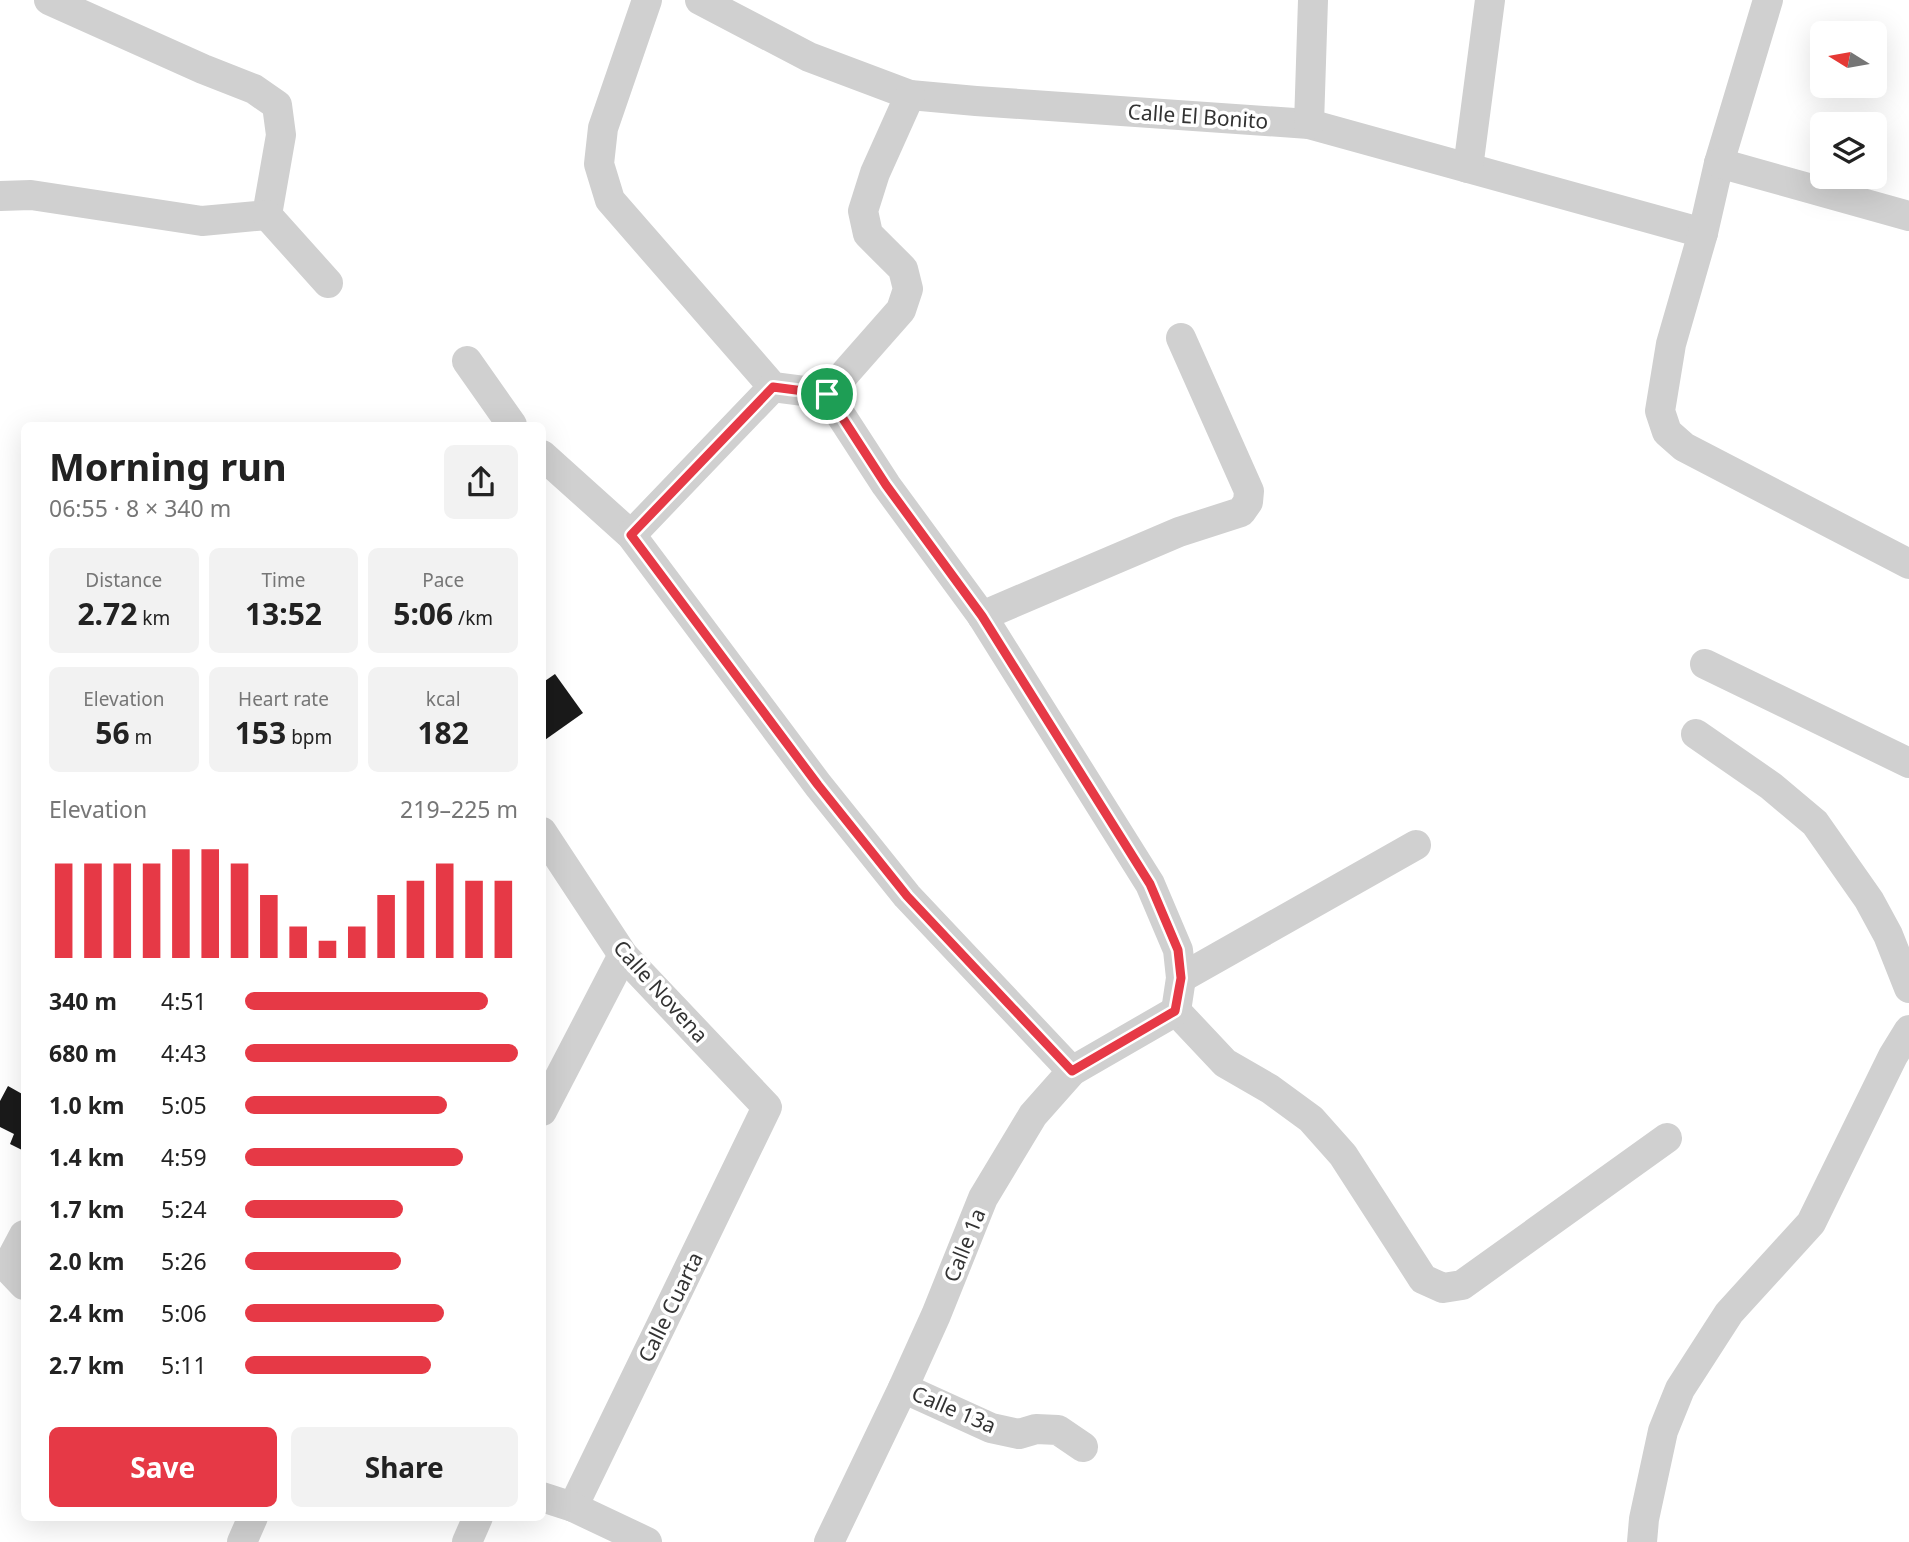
<!DOCTYPE html>
<html lang="en">
<head>
<meta charset="utf-8">
<style>
  body { margin:0; font-family:"Noto Sans",sans-serif; background:#f2f2f2; color:#222; height:100vh; display:flex; flex-direction:column; font-size:26px; white-space:nowrap }
  * { box-sizing:border-box; margin:0 }
  p { font-size:23px; color:#767676 }
  .icon { flex:none; width:38px; height:38px; fill:none; stroke:currentColor; stroke-width:2; stroke-linecap:round; stroke-linejoin:round }
  .map { position:relative; flex:1; overflow:hidden }
  .drawer { position:absolute; left:21px; top:422px; width:525px; height:1099px; display:flex; flex-direction:column; background:#fff; border-radius:10px; box-shadow:0 7px 28px #0002 }
  .drawer>* { flex:none }
  .needle { width:46px; rotate:281deg }
  .buttons { position:absolute; left:1810px; top:21px; display:grid; gap:14px }
  .buttons a { display:grid; place-items:center; width:77px; height:77px; border-radius:10px; background:#fff; box-shadow:0 7px 28px #0002; font-size:35px }
  .pin { position:absolute; display:grid; place-items:center; width:60px; height:60px; color:#fff; margin:-30px; border:4px solid #fff; border-radius:50%; box-shadow:0 2px 7px #0007 }
  .round { display:grid; place-items:center; flex:none; width:74px; height:74px; border-radius:10px; background:#f2f2f2 }
  .overview { display:flex; align-items:center; justify-content:space-between; height:119px; padding:0 28px }
  h1 { font-size:38px; font-weight:700; line-height:52px }
  .figures { display:grid; grid-template-columns:repeat(3,1fr); gap:10px; height:119px; padding:7px 28px }
  .figures div { display:grid; align-content:center; border-radius:10px; background:#f2f2f2; text-align:center }
  .figures b { font-size:30px; font-weight:700 }
  .figures small { font-size:19px; font-weight:400 }
  .figures p { font-size:19px }
  .chart { height:196px; padding:14px 28px }
  .chart p { display:flex; justify-content:space-between }
  .chart svg { width:100%; height:126px; margin-top:7px; stroke:#e63946; stroke-width:6 }
  .cta { display:flex; gap:14px; margin-top:auto; padding:14px 28px }
  .cta a { flex:1; height:80px; border-radius:10px; background:#e63946; color:#fff; font-size:28px; font-weight:700; line-height:80px; text-align:center }
  .cta a+a { background:#f2f2f2; color:#222 }
  ul { padding:0 28px; list-style:none; font-size:23px }
  li { display:grid; grid-template-columns:112px 84px 1fr; align-items:center; height:52px }
  li i { height:18px; border-radius:9px; background:#e63946 }
  .map>svg:first-child { display:block }
  .building { fill:#1a1a1a }
  .lines { fill:none; stroke-linecap:round; stroke-linejoin:round }
  .street { stroke:#d0d0d0; stroke-width:30 }
  .route-casing { stroke:#fff; stroke-width:14 }
  .route { stroke:#e63946; stroke-width:9 }
  .labels { text-anchor:middle; dominant-baseline:central; stroke-width:7; stroke-linejoin:round; paint-order:stroke }
  .street-label { font-size:21px; fill:#333; stroke:#fff }
</style>
</head>
<body>
<div class="map">
<svg width="1909" height="1542" viewBox="0 0 1909 1542">
  <rect width="100%" height="100%" fill="#fff"/>
  <!-- building -->
  <g class="building">
    <polygon points="555,674 583,713 542,742 542,683"/>
    <polygon points="8,1086 24,1095 24,1151 10,1144 14,1134 0,1127 0,1101"/>
  </g>
  <g class="lines">
    <!-- street -->
    <g class="street">
      <polyline points="647,0 603,128 599,164 610,200 773,387 827,394 886,485 982,616 1150,884 1178,950 1181,978 1176,1011 1225,1063 1270,1089 1311,1119 1343,1155 1423,1279 1443,1288 1462,1285 1667,1138"/>
      <polyline points="700,0 809,57 910,95 976,101 1309,124 1703,233"/>
      <polyline points="1768,0 1719,163 1703,233 1671,344 1660,411 1667,432 1684,447 1909,564"/>
      <polyline points="1309,124 1313,0"/>
      <polyline points="1719,163 1909,216"/>
      <polyline points="1468,168 1490,0"/>
      <polyline points="0,196 31,195 202,221 267,215 281,135 277,105 254,89 203,69 49,0"/>
      <polyline points="267,215 328,283"/>
      <polyline points="467,361 512,425"/>
      <polyline points="827,394 901,310 908,289 903,269 868,234 863,211 875,173 910,95"/>
      <polyline points="542,455 631,535 818,785 907,896 1072,1071"/>
      <polyline points="631,535 773,387"/>
      <polyline points="982,616 1179,532 1241,512 1248,502 1249,491 1181,338"/>
      <polyline points="1705,664 1909,763"/>
      <polyline points="1696,734 1771,786 1815,823 1869,900 1888,935 1909,988"/>
      <polyline points="542,832 623,955 767,1107 573,1507"/>
      <polyline points="1181,978 1416,845"/>
      <polyline points="542,1111 623,955"/>
      <polyline points="24,1235 7,1267 24,1285"/>
      <polyline points="903,1388 991,1428 1019,1434 1036,1429 1058,1430 1083,1447"/>
      <polyline points="542,1497 573,1507 647,1542"/>
      <polyline points="242,1542 253,1517"/>
      <polyline points="467,1542 478,1517"/>
      <polyline points="829,1542 903,1388 936,1315 983,1198 1033,1115 1072,1071 1176,1011"/>
      <polyline points="1642,1542 1644,1519 1663,1431 1680,1389 1729,1313 1811,1223 1893,1056 1909,1030"/>
    </g>
  </g>
  <g class="lines">
    <!-- route casing -->
    <g class="route-casing">
      <polygon id="route" points="773,387 827,394 886,485 982,616 1150,884 1178,950 1181,978 1175,1011 1072,1071 907,896 818,785 631,535"/>
    </g>
    <!-- route -->
    <use href="#route" class="route"/>
  </g>
  <g class="labels">
    <!-- street labels -->
    <g class="street-label">
      <text transform="translate(1198 116) rotate(4)">Calle El Bonito</text>
      <text transform="translate(661 991) rotate(48)">Calle Novena</text>
      <text transform="translate(964 1245) rotate(-68)">Calle 1a</text>
      <text transform="translate(670 1307) rotate(-64)">Calle Cuarta</text>
      <text transform="translate(954 1409) rotate(23)">Calle 13a</text>
    </g>
  </g>
</svg>
<div class="buttons">
<a><svg class="needle" viewBox="-14 -14 28 28"><path d="M0-13l5 13h-10z" fill="#e53935"/><path d="M0 13l5-13h-10z" fill="#767676"/></svg></a>
<a><svg class="icon" aria-label="layers" viewBox="0 0 24 24"><path d="M12 4l9 5-9 5-9-5zM3 14l9 5 9-5"/></svg></a>
</div>
<div class="pin" style="left:827px;top:394px;background:#1e9e55"><svg class="icon" aria-label="arrive" viewBox="0 0 24 24"><path d="M6 21V4h12l-3 4 3 4H6"/></svg></div>
<section class="drawer">
<div class="overview"><div><h1>Morning run</h1><p>06:55 · 8 × 340 m</p></div><a class="round"><svg class="icon" aria-label="share" viewBox="0 0 24 24"><path d="M12 15V3M7 8l5-5 5 5M5 13v7h14v-7"/></svg></a></div>
<div class="figures">
<div><p>Distance</p><b>2.72<small> km</small></b></div>
<div><p>Time</p><b>13:52</b></div>
<div><p>Pace</p><b>5:06<small> /km</small></b></div>
</div>
<div class="figures">
<div><p>Elevation</p><b>56<small> m</small></b></div>
<div><p>Heart rate</p><b>153<small> bpm</small></b></div>
<div><p>kcal</p><b>182</b></div>
</div>
<div class="chart"><p><span>Elevation</span>219–225 m</p>
<svg viewBox="0 0 160 44" preserveAspectRatio="none"><path d="M5 44V11M15 44V11M25 44V11M35 44V11M45 44V6M55 44V6M65 44V11M75 44V22M85 44V33M95 44V38M105 44V33M115 44V22M125 44V17M135 44V11M145 44V17M155 44V17"/></svg>
</div>
<ul>
<li><b>340 m</b>4:51<i style="width:89%"></i></li>
<li><b>680 m</b>4:43<i style="width:100%"></i></li>
<li><b>1.0 km</b>5:05<i style="width:74%"></i></li>
<li><b>1.4 km</b>4:59<i style="width:80%"></i></li>
<li><b>1.7 km</b>5:24<i style="width:58%"></i></li>
<li><b>2.0 km</b>5:26<i style="width:57%"></i></li>
<li><b>2.4 km</b>5:06<i style="width:73%"></i></li>
<li><b>2.7 km</b>5:11<i style="width:68%"></i></li>
</ul>
<div class="cta"><a>Save</a><a>Share</a></div>
</section>
</div>
</body>
</html>
